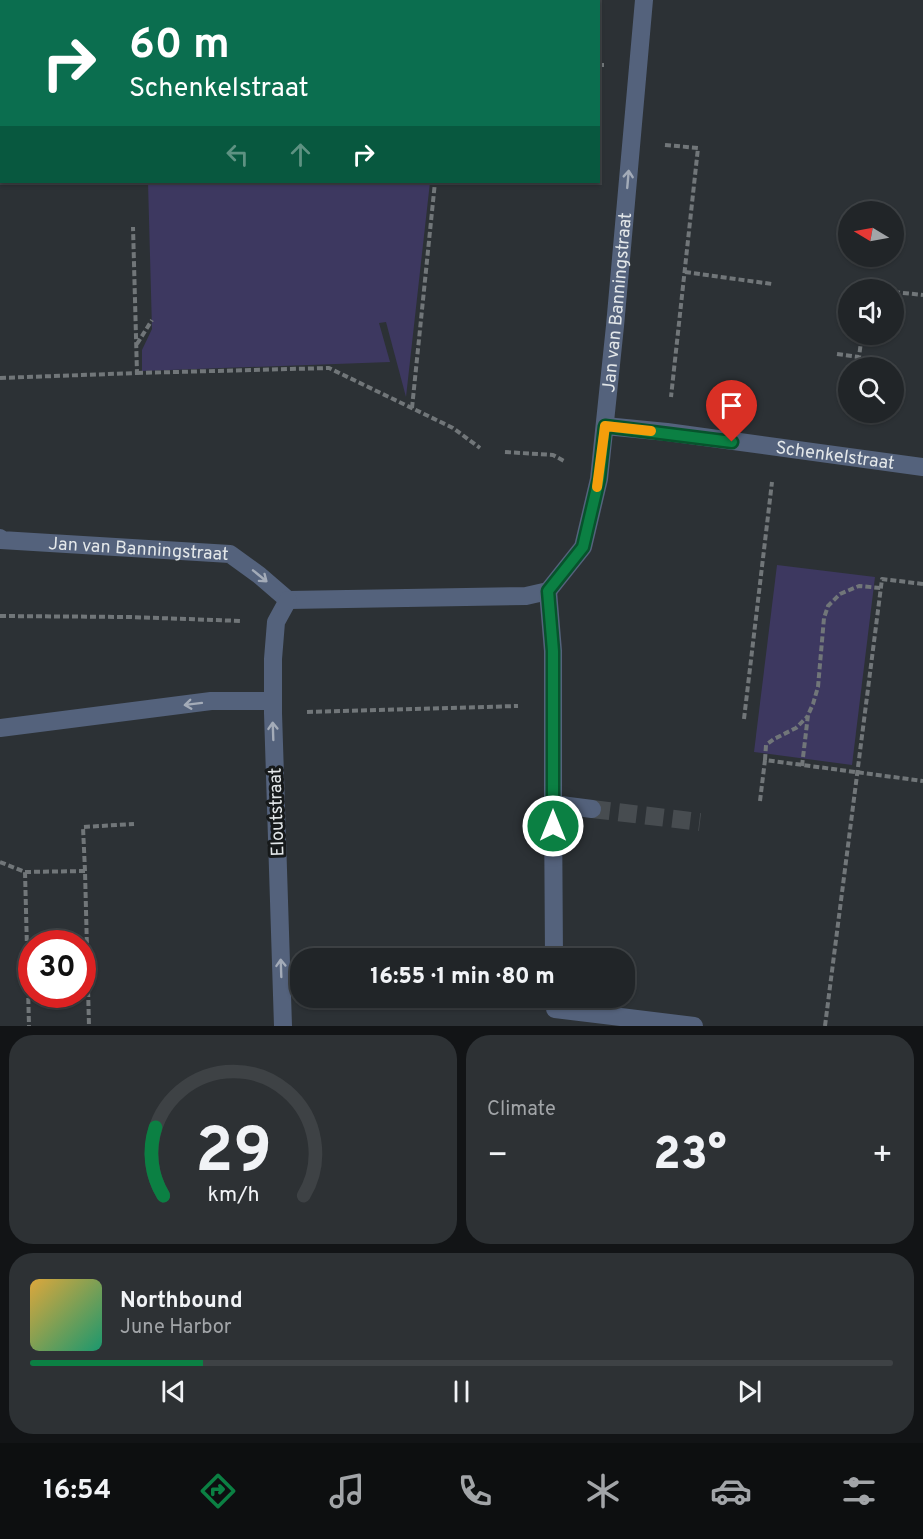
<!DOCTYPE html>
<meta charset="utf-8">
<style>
body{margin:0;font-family:Overpass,sans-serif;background:#2d3134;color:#f1f3f6;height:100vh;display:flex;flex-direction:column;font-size:22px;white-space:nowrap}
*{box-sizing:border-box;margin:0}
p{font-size:20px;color:#a2a5a8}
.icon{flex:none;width:33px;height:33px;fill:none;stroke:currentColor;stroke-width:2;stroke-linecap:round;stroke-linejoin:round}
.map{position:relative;height:1026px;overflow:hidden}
.side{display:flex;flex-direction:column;gap:9px;padding:9px;background:#121416;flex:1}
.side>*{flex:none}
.guide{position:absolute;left:0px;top:0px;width:600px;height:183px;box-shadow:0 2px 4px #0004,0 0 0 2px #3e4245;background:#0b6e4f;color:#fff;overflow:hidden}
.needle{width:39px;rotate:280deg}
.buttons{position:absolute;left:838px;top:201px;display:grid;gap:12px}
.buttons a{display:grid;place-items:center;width:66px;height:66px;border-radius:50%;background:#212528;box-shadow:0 2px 4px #0004,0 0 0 2px #3e4245;font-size:30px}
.speed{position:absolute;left:18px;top:930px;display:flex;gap:12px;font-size:30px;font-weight:700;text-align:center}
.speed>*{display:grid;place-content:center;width:78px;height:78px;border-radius:50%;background:#212528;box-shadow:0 2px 4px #0004,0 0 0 2px #3e4245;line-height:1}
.speed .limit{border:9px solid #d22;background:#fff;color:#111}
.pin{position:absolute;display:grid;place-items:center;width:51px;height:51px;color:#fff;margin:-62px -26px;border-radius:50% 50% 50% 0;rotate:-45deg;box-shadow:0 0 6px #0007}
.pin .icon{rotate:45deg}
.me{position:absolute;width:66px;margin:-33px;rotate:0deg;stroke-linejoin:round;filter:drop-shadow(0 0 4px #0008)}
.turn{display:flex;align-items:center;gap:21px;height:126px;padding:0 30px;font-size:27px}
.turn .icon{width:78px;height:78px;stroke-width:2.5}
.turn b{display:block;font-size:42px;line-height:51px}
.lanes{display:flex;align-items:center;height:57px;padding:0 30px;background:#0003;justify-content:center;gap:30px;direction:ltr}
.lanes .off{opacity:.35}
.big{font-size:45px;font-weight:800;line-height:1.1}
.side .widget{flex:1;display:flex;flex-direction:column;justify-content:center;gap:9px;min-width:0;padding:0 21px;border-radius:24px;background:#2d3134}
.side .dial{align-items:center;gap:0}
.dial svg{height:156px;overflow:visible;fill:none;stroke:#3e4245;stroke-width:7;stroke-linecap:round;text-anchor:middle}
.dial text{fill:#f1f3f6;stroke:none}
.song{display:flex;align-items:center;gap:18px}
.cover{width:72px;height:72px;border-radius:9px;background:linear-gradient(135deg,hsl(40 70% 55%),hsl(160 70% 35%))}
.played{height:6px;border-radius:3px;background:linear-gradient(90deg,#0b8043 20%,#3e4245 20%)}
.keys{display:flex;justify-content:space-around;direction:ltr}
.heat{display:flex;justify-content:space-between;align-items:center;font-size:33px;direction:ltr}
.side .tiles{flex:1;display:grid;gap:9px;grid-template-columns:1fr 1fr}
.widget:last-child{grid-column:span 2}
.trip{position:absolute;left:290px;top:948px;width:345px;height:60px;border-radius:24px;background:#212528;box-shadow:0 2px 4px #0004,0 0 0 2px #3e4245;font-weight:800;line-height:60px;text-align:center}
.tab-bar{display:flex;height:96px;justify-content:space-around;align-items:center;background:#0d0f10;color:#a2a5a8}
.tab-bar .icon{width:42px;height:42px}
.tab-bar .selected{color:#0b8043}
.tab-bar b{font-size:27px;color:#f1f3f6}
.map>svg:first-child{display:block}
.green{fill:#3d3860}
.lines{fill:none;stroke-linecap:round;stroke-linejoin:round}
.minor-tunnel{stroke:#474c50;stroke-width:18;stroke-dasharray:18 9;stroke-linecap:butt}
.path{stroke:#717679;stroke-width:4;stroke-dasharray:6 3;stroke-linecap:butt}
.minor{stroke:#54627c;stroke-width:18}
.oneway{stroke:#a3abb8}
.route-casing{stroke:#07532c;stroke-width:15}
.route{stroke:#0b8043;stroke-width:10}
.slow{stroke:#f59e0b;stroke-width:10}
.labels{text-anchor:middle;stroke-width:6;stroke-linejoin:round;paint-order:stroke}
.street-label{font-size:18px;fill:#e3e7e9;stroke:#16191a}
</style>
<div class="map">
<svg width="923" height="1026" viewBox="0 0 923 1026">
<rect width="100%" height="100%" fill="#2c3135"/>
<g class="green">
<path d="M 148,182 L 430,182 L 406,397 L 386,322 L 379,323 L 390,362 L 142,371 L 142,350 L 152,329 Z"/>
<path d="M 777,565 L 875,577 L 852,765 L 754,752 Z"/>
</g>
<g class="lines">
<path class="minor-tunnel" d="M 592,809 L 700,822"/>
<g class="path">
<path d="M 598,72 L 600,65 L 604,65"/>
<path d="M 665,145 L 698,148 L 671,397"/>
<path d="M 685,272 L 772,284"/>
<path d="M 869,290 L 877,290"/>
<path d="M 894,292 L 923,295"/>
<path d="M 137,344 L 152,320"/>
<path d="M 837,354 L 859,357 L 862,334"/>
<path d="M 137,373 L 329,368 L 453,428 L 480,448"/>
<path d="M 0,378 L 137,373 L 133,227"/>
<path d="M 412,408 L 435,182"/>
<path d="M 505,452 L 553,455 L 566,462"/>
<path d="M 0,616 L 130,617 L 242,621"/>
<path d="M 307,712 L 518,706"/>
<path d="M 744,719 L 772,482"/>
<path d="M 765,760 L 766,745 L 774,739 L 796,728 L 808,716"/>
<path d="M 802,766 L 808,715 L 813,704 L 818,687 L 824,618 L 828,606 L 840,594 L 859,586 L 881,588"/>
<path d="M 760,801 L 765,760 L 923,781"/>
<path d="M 0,862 L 25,872 L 29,1026"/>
<path d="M 85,871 L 83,827 L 134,824"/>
<path d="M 25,872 L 85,871 L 89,1026"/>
<path d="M 825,1026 L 882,579 L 923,584"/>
</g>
<g class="minor">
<path id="s1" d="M 605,426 L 667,432 L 923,467"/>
<path id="s2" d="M 0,538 L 1,540 L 230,554 L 259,575 L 288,600 L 526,596 L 548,591 L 583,547 L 599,479 L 615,326 L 644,0"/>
<path d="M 548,591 L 553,651 L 553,804 L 554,958"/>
<path d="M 0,728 L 211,701 L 273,701"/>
<path d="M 553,804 L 592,809"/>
<path d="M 555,998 L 555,1009 L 694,1026"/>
<path d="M 283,1026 L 273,713 L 273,659 L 276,622 L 288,600"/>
</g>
</g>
<defs><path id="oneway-shaft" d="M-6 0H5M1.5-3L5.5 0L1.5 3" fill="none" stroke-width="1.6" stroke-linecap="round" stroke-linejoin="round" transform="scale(1.5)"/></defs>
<g class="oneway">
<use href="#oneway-shaft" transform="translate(628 179) rotate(-85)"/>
<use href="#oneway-shaft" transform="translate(260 576) rotate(39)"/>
<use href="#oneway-shaft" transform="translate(193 704) rotate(173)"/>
<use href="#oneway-shaft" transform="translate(273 731) rotate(-92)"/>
<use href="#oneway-shaft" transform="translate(281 968) rotate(-92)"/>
</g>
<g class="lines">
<defs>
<path id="route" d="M 553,826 L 553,651 L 548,591 L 583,547 L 599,479 L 605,426 L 732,442"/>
</defs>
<use href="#route" class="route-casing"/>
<use href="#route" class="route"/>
<path class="slow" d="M 597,487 L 605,426 L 651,431"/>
</g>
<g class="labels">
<g class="street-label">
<text dy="6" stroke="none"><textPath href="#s2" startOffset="870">Jan van Banningstraat</textPath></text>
<text dy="6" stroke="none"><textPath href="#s1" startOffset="232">Schenkelstraat</textPath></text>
<text dy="6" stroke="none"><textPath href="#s2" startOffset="140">Jan van Banningstraat</textPath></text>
<text transform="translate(276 812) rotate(-92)" y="6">Eloutstraat</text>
</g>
</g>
</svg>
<div class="buttons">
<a><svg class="needle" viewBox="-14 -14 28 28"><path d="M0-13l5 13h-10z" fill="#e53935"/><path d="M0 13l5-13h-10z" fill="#a2a5a8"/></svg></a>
<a><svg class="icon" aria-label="sound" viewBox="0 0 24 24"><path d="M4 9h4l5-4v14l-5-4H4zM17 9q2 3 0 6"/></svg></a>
<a><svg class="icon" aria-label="search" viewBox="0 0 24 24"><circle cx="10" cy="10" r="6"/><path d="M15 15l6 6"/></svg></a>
</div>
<div class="speed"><div class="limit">30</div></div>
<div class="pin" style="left:732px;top:442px;background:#d93025"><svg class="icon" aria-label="arrive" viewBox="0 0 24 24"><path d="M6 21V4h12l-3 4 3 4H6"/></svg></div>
<svg class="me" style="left:553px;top:826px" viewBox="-20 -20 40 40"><circle r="17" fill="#0b8043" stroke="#fff" stroke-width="3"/><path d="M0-11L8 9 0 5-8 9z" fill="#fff"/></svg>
<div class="trip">16:55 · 1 min · 80 m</div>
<div class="guide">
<div class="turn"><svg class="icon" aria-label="right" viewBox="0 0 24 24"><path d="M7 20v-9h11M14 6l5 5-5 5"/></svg><div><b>60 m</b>Schenkelstraat</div></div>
<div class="lanes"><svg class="icon off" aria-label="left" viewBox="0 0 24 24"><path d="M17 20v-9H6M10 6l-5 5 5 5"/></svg><svg class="icon off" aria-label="ahead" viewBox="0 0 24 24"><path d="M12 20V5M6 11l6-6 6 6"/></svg><svg class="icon" aria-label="right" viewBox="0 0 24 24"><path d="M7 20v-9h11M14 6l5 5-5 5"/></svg></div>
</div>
</div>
<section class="side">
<div class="tiles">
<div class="widget dial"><svg viewBox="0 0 100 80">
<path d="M14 69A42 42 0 1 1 86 69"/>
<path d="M14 69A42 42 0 0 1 10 34" stroke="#0b8043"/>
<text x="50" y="56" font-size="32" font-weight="700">29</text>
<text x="50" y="72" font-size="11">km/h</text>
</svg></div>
<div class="widget"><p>Climate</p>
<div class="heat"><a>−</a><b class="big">23°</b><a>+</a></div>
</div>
<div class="widget">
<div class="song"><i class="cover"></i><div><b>Northbound</b><p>June Harbor</p></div></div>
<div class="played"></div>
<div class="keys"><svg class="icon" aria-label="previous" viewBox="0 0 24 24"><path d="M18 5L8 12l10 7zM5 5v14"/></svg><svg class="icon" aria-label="pause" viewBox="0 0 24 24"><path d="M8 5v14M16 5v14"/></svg><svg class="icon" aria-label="next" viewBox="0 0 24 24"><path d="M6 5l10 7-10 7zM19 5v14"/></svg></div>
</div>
</div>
</section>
<nav class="tab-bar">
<b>16:54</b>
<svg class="icon selected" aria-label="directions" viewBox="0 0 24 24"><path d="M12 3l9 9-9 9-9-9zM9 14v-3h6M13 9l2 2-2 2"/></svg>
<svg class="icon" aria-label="music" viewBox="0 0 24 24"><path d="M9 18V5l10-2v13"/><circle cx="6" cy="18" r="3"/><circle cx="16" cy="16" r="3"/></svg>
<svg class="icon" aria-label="phone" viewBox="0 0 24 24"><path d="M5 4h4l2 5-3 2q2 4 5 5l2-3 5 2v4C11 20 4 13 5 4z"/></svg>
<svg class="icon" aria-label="climate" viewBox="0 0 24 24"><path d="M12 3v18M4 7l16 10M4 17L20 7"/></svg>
<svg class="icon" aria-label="car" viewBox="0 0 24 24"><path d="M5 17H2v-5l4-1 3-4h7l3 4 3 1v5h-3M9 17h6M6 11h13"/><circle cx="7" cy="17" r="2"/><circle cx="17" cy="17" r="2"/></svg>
<svg class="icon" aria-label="filters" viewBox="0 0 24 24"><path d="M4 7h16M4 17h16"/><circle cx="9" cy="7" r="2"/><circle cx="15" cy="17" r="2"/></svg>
</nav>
